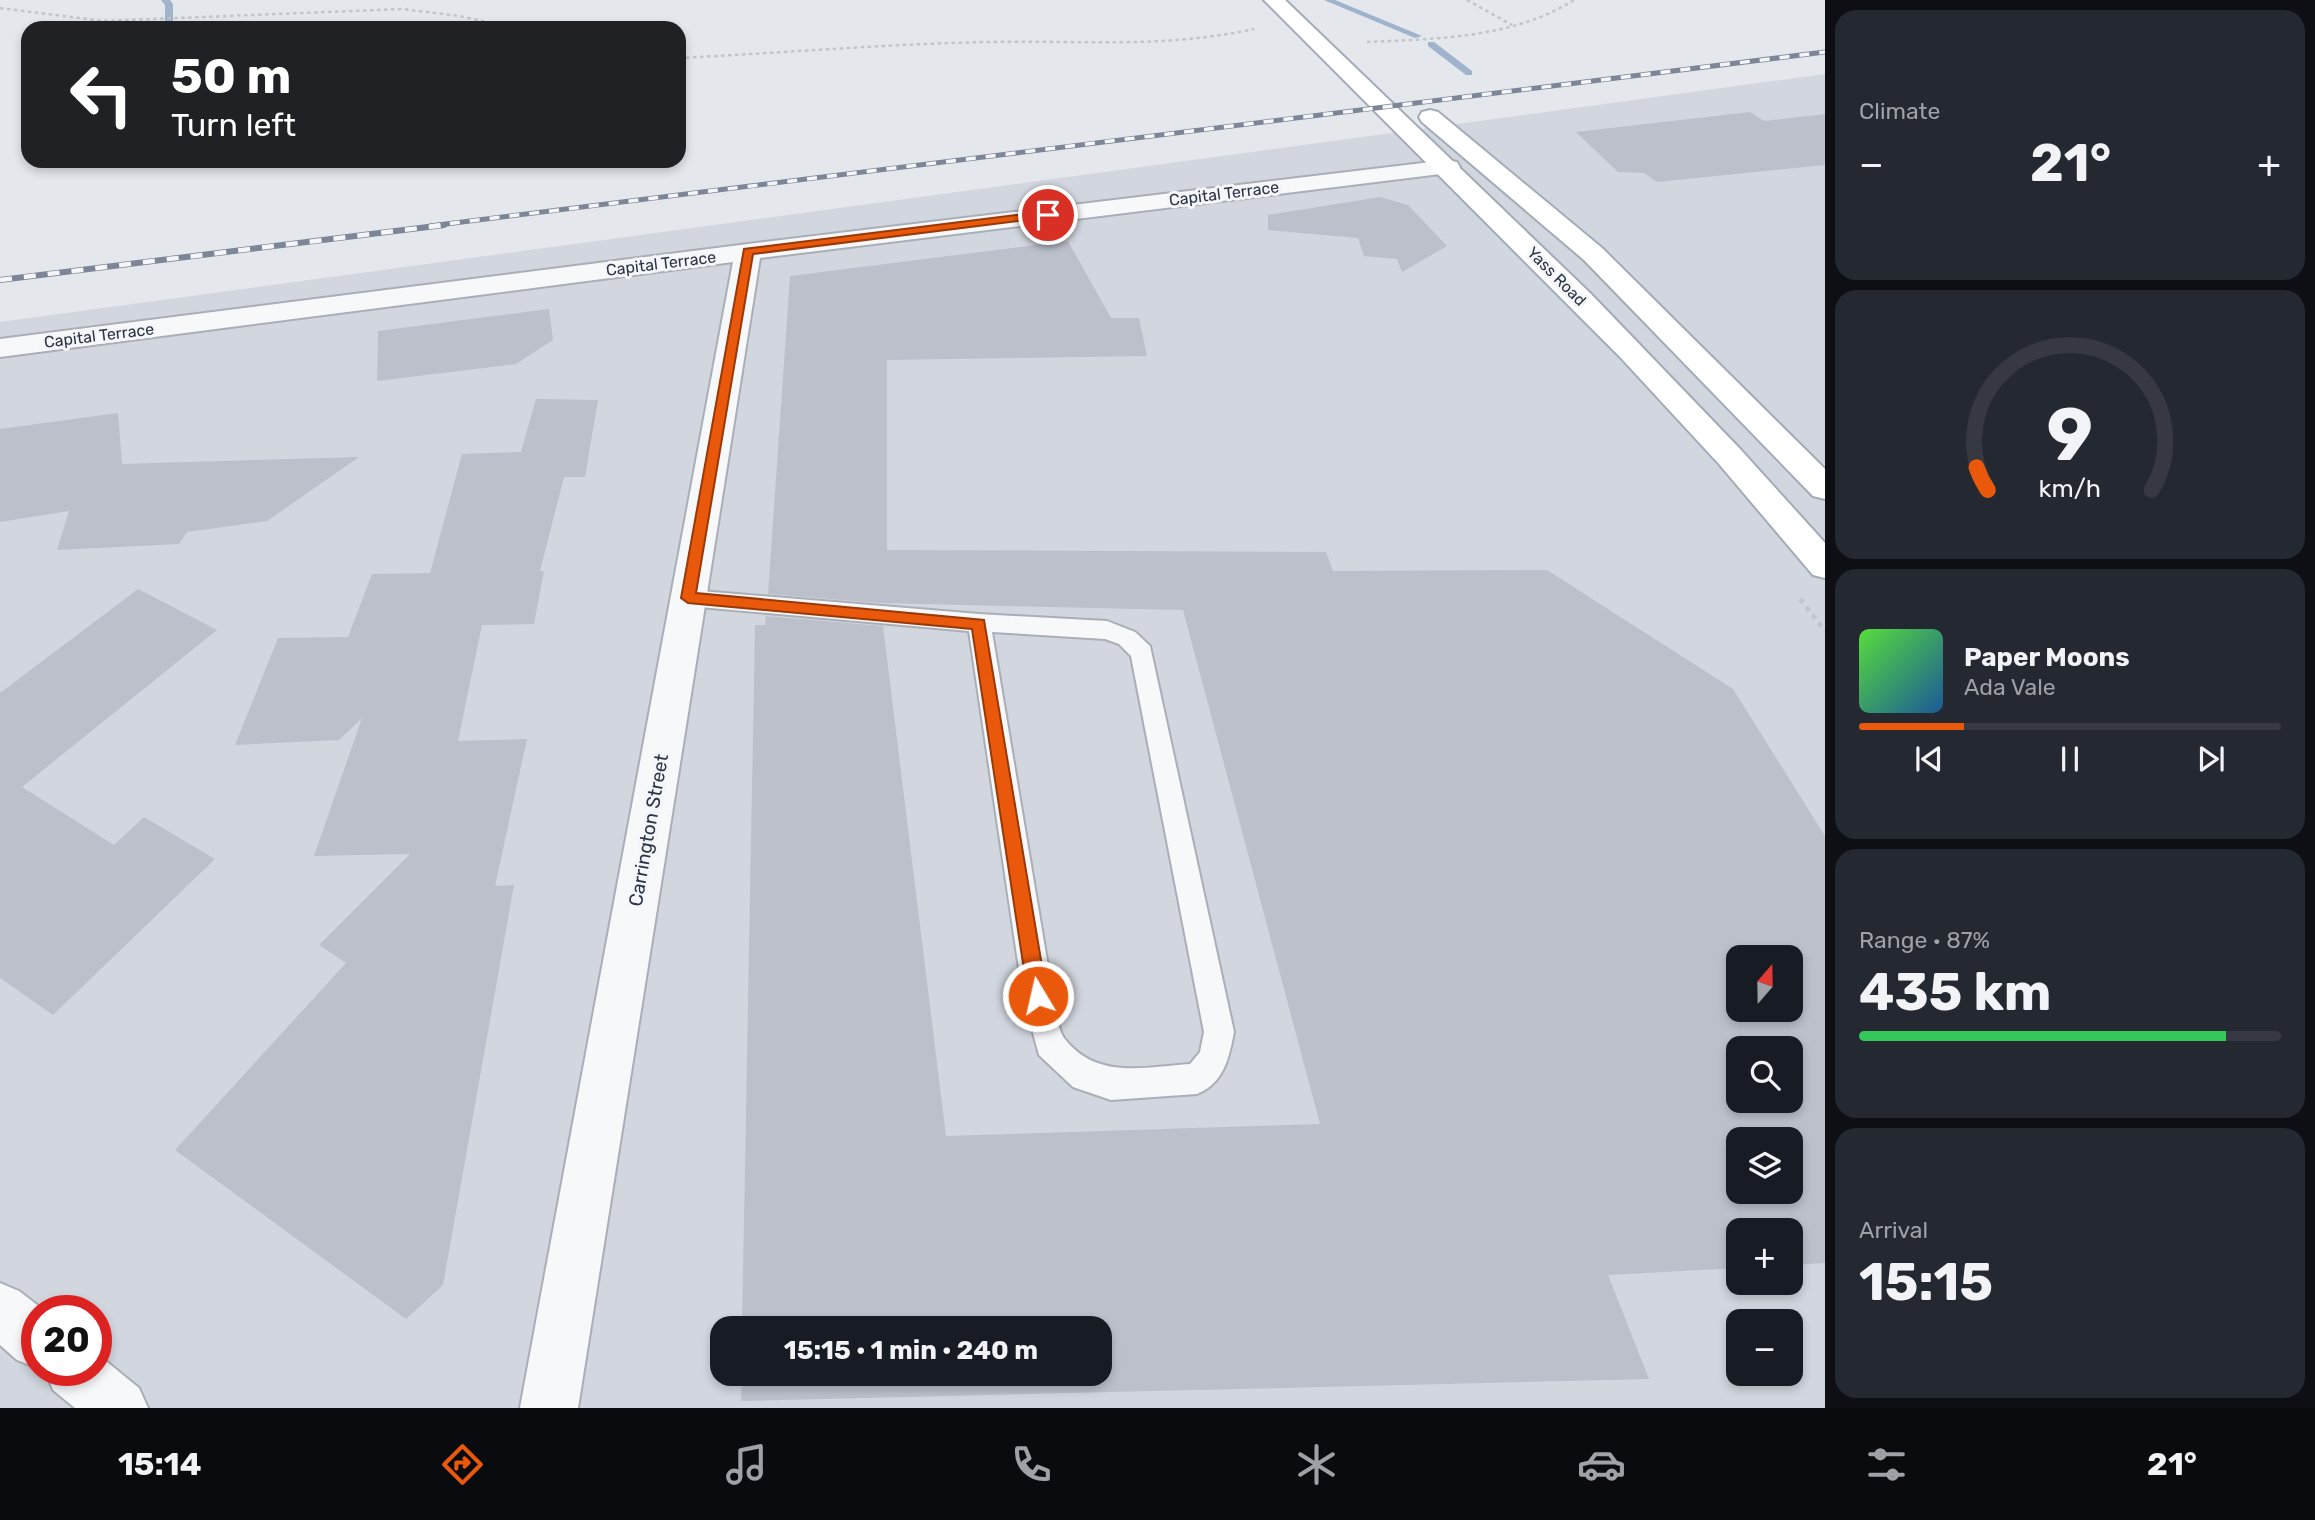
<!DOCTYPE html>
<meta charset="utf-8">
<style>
body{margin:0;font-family:Rubik,sans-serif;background:#242831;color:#f1f3f6;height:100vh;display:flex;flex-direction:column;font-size:26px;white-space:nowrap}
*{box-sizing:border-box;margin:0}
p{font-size:23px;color:#9ea1a6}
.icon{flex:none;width:38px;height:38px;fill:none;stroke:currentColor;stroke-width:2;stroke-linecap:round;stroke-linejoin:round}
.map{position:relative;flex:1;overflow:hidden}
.panel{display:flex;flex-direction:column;gap:10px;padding:10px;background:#0d0f14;width:490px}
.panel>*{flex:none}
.guide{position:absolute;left:21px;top:21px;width:665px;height:147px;border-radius:21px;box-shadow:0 4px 10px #0003;background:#202124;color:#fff;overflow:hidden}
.needle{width:46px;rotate:20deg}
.buttons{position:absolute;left:1726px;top:945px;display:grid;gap:14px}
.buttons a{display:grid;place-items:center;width:77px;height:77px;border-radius:14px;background:#171b24;box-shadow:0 4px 10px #0003;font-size:35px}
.speed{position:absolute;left:21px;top:1295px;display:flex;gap:14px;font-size:35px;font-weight:700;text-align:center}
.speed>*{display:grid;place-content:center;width:91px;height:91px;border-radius:50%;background:#171b24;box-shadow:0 4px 10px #0003;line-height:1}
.speed .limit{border:10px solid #d22;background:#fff;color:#111}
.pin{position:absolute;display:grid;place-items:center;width:60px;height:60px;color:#fff;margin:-30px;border:4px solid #fff;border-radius:50%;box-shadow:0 2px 7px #0007}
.me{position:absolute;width:77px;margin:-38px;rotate:351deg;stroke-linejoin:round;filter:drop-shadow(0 0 5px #0008)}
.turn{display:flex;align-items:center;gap:24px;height:147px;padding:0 35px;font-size:32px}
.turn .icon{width:91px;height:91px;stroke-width:2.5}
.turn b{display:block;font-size:49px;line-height:60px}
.big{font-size:52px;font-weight:700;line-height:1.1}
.panel .tile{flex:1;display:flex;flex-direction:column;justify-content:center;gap:10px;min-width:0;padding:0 24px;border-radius:21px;background:#242831}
.panel .dial{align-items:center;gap:0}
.dial svg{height:182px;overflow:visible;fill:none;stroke:#363941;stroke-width:7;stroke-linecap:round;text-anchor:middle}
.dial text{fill:#f1f3f6;stroke:none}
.song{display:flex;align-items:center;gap:21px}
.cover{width:84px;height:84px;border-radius:10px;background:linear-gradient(135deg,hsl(110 70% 55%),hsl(210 70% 35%))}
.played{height:7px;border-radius:4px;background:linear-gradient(90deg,#ea580c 25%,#363941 25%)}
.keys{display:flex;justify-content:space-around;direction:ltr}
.heat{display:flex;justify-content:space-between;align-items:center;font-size:38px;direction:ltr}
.charge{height:10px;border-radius:5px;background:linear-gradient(90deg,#34c759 87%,#363941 0)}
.trip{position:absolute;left:710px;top:1316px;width:402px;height:70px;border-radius:21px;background:#171b24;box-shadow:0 4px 10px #0003;font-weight:700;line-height:70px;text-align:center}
.tab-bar{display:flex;height:112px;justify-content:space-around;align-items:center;background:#090b0e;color:#9ea1a6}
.tab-bar .icon{width:49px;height:49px}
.tab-bar .selected{color:#ea580c}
.tab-bar b{font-size:32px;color:#f1f3f6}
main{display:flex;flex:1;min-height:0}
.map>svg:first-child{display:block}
.built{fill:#d2d6de;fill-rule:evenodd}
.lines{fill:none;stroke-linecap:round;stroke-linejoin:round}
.stream{fill:#9fb4cc;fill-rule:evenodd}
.building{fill:#bbc0ca;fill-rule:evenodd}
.service-casing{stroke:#a9aeb7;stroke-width:4}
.minor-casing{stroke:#a9aeb7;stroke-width:4}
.primary-casing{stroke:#a3abb8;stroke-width:4}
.path-far1{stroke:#c2c5cb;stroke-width:2.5;stroke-dasharray:3.5 3.5;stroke-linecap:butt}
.path{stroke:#c2c5cb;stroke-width:4.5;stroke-dasharray:5 5;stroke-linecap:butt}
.service{fill:#f7f8fa;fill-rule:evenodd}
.minor{fill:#f7f8fa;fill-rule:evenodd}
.primary{fill:#fff;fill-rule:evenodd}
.rail-far1-casing{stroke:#7d8696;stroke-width:5}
.rail-casing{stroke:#7d8696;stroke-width:6}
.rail-far1{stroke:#f4f6f9;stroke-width:3.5;stroke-dasharray:10;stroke-linecap:butt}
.rail{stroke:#f4f6f9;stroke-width:4.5;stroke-dasharray:12;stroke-linecap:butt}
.route{fill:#ea580c;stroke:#983908;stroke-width:2}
.labels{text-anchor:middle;stroke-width:6;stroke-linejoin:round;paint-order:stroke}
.far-street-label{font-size:16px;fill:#2b3445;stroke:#f4f6f9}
.street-label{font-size:19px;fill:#2b3445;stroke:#f4f6f9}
</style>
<main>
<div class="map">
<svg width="1825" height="1408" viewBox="0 0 1825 1408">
<rect width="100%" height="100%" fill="#e4e7ec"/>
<path class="built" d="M 1825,74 L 1825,1408 L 0,1408 L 0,322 ZM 1738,957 L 1790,957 L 1790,1010 L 1738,1010 ZM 1738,1048 L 1790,1048 L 1790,1101 L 1738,1101 ZM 1738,1139 L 1790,1139 L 1790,1192 L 1738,1192 ZM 1738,1230 L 1790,1230 L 1790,1283 L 1738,1283 ZM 37,1311 L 96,1311 L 96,1370 L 37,1370 ZM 1738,1321 L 1790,1321 L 1790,1374 L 1738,1374 ZM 723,1328 L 1101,1328 L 1101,1374 L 723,1374 Z"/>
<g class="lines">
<g class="stream">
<path d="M 161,0 L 170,0 L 173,4 L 173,28 L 165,28 L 165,5 Z"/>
<path d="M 1324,0 L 1335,0 L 1422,36 L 1415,38 Z"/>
<path d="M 1428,42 L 1434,42 L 1472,71 L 1472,75 L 1466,75 L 1428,46 Z"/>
</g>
</g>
<g class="building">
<path d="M 1750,112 L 1764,121 L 1825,114 L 1825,165 L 1657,182 L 1644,173 L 1618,172 L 1576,132 Z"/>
<path d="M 1380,197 L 1408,205 L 1447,246 L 1402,272 L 1397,259 L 1364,256 L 1358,238 L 1268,230 L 1268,215 Z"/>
<path d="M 1068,241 L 1111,318 L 1139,318 L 1147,356 L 887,360 L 887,550 L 1326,552 L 1333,571 L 1547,570 L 1733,689 L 1825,836 L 1825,1263 L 1790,1265 L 1790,1230 L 1738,1230 L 1738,1268 L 1608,1275 L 1649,1379 L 741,1401 L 742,1374 L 1101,1374 L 1101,1328 L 742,1328 L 755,625 L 765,625 L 766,616 L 883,626 L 946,1136 L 1320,1124 L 1183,610 L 880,603 L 768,594 L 790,276 ZM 1738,957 L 1790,957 L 1790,1010 L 1738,1010 ZM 1738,1048 L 1790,1048 L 1790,1101 L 1738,1101 ZM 1738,1139 L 1790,1139 L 1790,1192 L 1738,1192 Z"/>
<path d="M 549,309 L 553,340 L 516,364 L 377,381 L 378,331 Z"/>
<path d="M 536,399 L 598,400 L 585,477 L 564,477 L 540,571 L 544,571 L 534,624 L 482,625 L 458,741 L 527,739 L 495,886 L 514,885 L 443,1285 L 406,1319 L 175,1150 L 346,963 L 319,945 L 410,854 L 314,856 L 362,718 L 339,740 L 235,745 L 278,638 L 348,637 L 372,574 L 430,573 L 462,454 L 521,452 Z"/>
<path d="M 118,413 L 122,464 L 359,457 L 267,521 L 187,532 L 179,544 L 57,550 L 69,511 L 0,522 L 0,429 Z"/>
<path d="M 138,589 L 217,630 L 22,787 L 114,845 L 144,817 L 215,859 L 53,1015 L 0,978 L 0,693 Z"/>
</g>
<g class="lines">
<defs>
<path id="service" d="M 688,590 L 979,614 L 1107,621 L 1135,632 L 1150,646 L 1234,1032 C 1229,1058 1224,1083 1197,1094 L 1111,1100 L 1073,1087 L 1039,1055 L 1023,996 L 969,631 L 688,606 L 680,604 L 677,598 L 680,592 ZM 992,632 L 1105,639 L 1119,644 L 1131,656 L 1204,1032 L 1200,1052 L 1190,1064 C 1144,1067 1096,1080 1064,1038 C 1057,1028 1056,1008 1053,996 Z"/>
<g id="minor">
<path d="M 1448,160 L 1457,162 L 1460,167 L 1457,172 L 760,258 L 578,1408 L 520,1408 L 733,262 L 0,357 L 0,339 L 748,244 Z"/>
<path d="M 0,1283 L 19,1291 L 45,1311 L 37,1311 L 37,1368 L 17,1360 L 0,1345 Z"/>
<path d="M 96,1353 L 139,1388 L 148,1408 L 75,1408 L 53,1390 L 45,1370 L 96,1370 Z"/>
</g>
<g id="primary">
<path d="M 1264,0 L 1285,0 L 1591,294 L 1741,450 L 1825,543 L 1825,578 L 1813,575 L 1719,464 L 1621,358 Z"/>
<path d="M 1430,110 L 1438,112 L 1602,248 L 1825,469 L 1825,499 L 1813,496 L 1584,260 L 1422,122 L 1419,117 L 1422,112 Z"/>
</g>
</defs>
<use href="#service" class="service-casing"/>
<use href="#minor" class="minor-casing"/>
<use href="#primary" class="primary-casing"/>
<g class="path-far1">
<path d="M 1467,0 L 1512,25"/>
<path d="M 0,8 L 103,21 L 402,9 L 459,16 L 514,28"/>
<path d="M 1367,42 C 1436,39 1514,38 1574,0"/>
<path d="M 679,58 C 782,53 885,44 988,42 C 1081,40 1162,49 1254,29"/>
</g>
<path class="path" d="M 1800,599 L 1825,631"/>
<use href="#service" class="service"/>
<use href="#minor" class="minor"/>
<use href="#primary" class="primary"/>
<defs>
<path id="rail-far1" d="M 430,226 L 1825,52"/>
<path id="rail" d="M 0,280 L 444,225"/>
</defs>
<use href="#rail-far1" class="rail-far1-casing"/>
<use href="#rail" class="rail-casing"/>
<use href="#rail-far1" class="rail-far1"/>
<use href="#rail" class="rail"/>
</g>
<path class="route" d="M 1048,211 L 1053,215 L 1051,217 L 753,254 L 696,593 L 984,620 L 1047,996 L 1044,1003 L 1038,1005 L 1031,1003 L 1028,996 L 972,629 L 688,603 L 681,598 L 744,249 Z"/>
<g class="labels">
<g class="far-street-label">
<text transform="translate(1224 193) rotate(-7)" y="6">Capital Terrace</text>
<text transform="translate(661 263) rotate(-7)" y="6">Capital Terrace</text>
<text transform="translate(1557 276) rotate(45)" y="6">Yass Road</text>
<text transform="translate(99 335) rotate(-7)" y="6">Capital Terrace</text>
</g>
<g class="street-label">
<text transform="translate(648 830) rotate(-80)" y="7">Carrington Street</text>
</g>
</g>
</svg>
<div class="buttons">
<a><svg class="needle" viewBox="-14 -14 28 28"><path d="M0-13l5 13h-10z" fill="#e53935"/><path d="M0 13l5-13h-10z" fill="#9ea1a6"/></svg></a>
<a><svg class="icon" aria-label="search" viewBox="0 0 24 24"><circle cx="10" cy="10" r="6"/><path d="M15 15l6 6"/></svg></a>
<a><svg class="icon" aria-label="layers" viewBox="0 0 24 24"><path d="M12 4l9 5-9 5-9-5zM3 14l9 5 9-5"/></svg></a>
<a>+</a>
<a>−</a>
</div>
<div class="speed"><div class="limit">20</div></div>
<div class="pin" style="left:1048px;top:215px;background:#d93025"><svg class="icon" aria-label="arrive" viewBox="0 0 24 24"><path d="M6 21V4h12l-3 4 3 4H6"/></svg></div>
<svg class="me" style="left:1038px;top:996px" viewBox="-20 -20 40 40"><circle r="17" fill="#ea580c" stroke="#fff" stroke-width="3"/><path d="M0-11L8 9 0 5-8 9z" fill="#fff"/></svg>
<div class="trip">15:15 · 1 min · 240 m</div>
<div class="guide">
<div class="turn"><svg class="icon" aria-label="left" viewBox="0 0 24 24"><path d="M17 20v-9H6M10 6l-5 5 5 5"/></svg><div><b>50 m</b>Turn left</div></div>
</div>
</div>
<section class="panel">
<div class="tile"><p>Climate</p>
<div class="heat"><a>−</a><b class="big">21°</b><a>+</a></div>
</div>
<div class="tile dial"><svg viewBox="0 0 100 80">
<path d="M14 69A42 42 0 1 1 86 69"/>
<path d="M14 69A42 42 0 0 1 9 59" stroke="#ea580c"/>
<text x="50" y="56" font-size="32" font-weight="700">9</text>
<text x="50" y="72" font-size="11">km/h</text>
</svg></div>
<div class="tile">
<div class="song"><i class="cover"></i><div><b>Paper Moons</b><p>Ada Vale</p></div></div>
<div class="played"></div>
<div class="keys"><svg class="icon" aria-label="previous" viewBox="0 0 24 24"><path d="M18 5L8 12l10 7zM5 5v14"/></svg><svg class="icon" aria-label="pause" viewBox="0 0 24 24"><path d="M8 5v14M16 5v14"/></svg><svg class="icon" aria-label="next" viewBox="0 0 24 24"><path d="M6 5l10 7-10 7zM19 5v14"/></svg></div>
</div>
<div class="tile"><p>Range · 87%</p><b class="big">435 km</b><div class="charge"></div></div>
<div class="tile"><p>Arrival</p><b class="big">15:15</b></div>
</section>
</main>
<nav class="tab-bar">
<b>15:14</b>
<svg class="icon selected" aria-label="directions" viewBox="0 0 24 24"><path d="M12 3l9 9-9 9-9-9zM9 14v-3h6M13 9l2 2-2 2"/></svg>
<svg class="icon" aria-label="music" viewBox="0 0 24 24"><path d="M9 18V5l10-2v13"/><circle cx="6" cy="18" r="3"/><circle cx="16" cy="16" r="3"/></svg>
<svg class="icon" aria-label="phone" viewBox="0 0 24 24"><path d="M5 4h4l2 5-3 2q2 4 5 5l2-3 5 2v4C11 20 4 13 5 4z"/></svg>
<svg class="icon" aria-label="climate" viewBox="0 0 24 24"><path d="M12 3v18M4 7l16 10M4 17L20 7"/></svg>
<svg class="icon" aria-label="car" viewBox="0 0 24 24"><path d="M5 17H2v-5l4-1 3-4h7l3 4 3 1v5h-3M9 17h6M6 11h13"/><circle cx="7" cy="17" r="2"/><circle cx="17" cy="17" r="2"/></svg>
<svg class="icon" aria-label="filters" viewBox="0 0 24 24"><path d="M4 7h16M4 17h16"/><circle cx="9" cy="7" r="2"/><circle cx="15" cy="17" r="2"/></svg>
<b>21°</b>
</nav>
